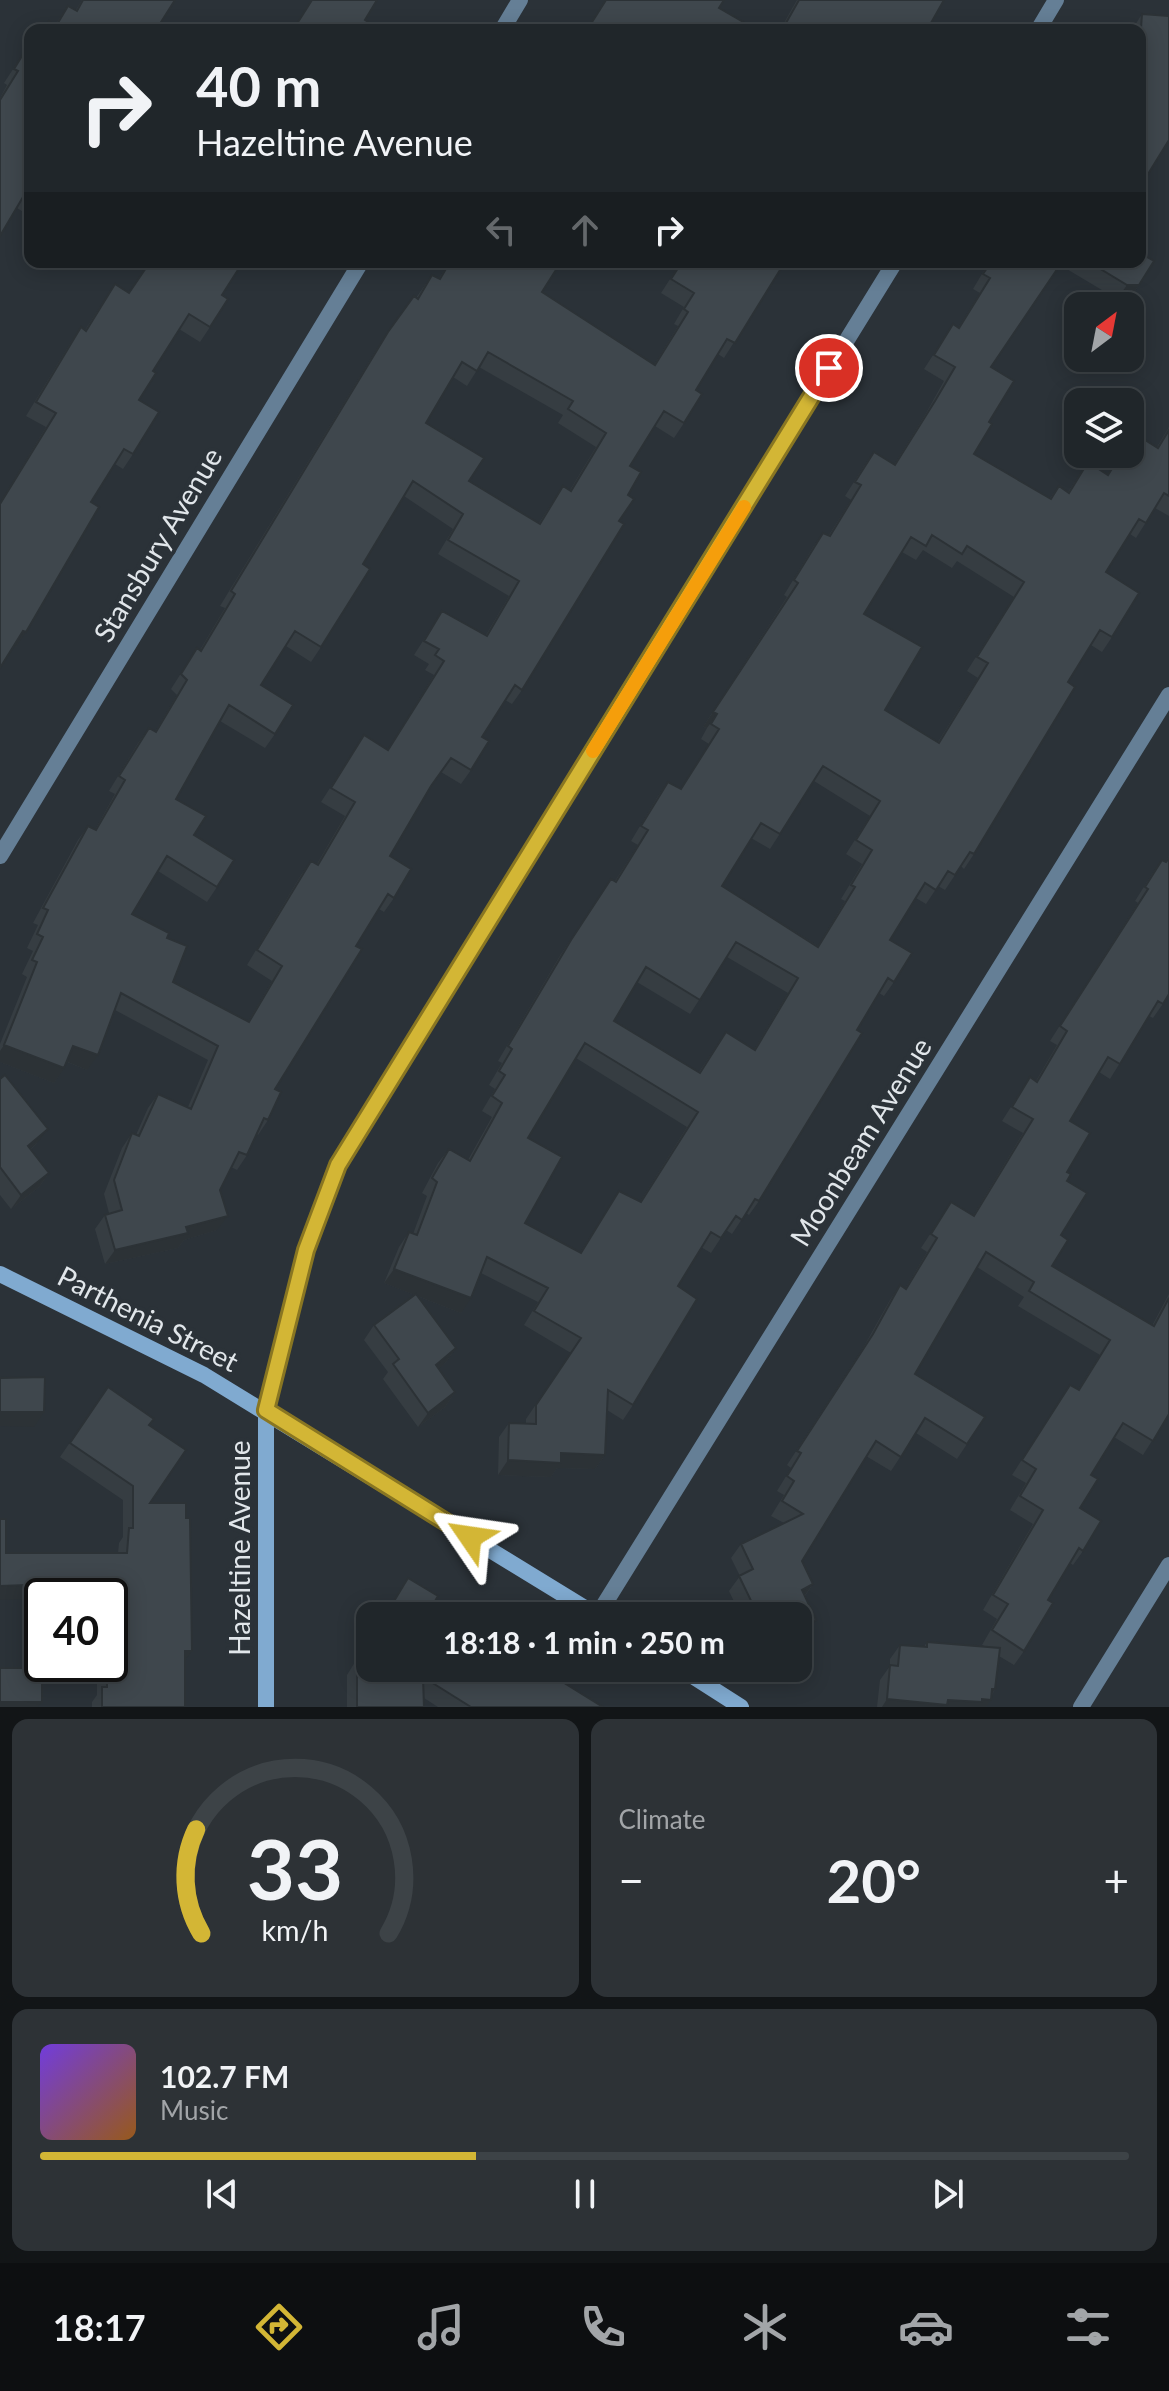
<!DOCTYPE html>
<meta charset="utf-8">
<style>
body{margin:0;font-family:Lato,sans-serif;background:#2d3236;color:#f1f3f6;height:100vh;display:flex;flex-direction:column;font-size:30px;white-space:nowrap}
*{box-sizing:border-box;margin:0}
p{font-size:26px;color:#a2a5a8}
.icon{flex:none;width:44px;height:44px;fill:none;stroke:currentColor;stroke-width:2;stroke-linecap:round;stroke-linejoin:round}
.map{position:relative;height:1707px;overflow:hidden}
.details{display:flex;flex-direction:column;gap:12px;padding:12px;background:#121517;flex:1}
.details>*{flex:none}
.banner{position:absolute;left:24px;top:24px;width:1122px;height:244px;border-radius:16px;box-shadow:0 4px 20px #0003,0 0 0 2px #3d4347;background:#20262a;color:#f1f3f6;overflow:hidden}
.needle{width:52px;rotate:32deg}
.buttons{position:absolute;left:1064px;top:292px;display:grid;gap:16px}
.buttons a{display:grid;place-items:center;width:80px;height:80px;border-radius:16px;background:#20262a;box-shadow:0 4px 20px #0003,0 0 0 2px #3d4347;font-size:40px}
.speed{position:absolute;left:24px;top:1578px;display:flex;gap:16px;font-size:40px;font-weight:700;text-align:center}
.speed>*{display:grid;place-content:center;width:104px;height:104px;border-radius:50%;background:#20262a;box-shadow:0 4px 20px #0003,0 0 0 2px #3d4347;line-height:1}
.speed .limit{border:4px solid #111;border-radius:12px;background:#fff;color:#111}
.pin{position:absolute;display:grid;place-items:center;width:68px;height:68px;color:#fff;margin:-34px;border:4px solid #fff;border-radius:50%;box-shadow:0 2px 8px #0007}
.me{position:absolute;width:88px;margin:-44px;rotate:302deg;stroke-linejoin:round;filter:drop-shadow(0 0 6px #0008)}
.turn{display:flex;align-items:center;gap:28px;height:168px;padding:0 40px;font-size:36px}
.turn .icon{width:104px;height:104px;stroke-width:2.5}
.turn b{display:block;font-size:56px;line-height:68px}
.lanes{display:flex;align-items:center;height:76px;padding:0 40px;background:#0003;justify-content:center;gap:40px;direction:ltr}
.lanes .off{opacity:.35}
.big{font-size:60px;font-weight:700;line-height:1.1}
.details .tile{flex:1;display:flex;flex-direction:column;justify-content:center;gap:12px;min-width:0;padding:0 28px;border-radius:16px;background:#2d3236}
.details .dial{align-items:center;gap:0}
.dial svg{height:208px;overflow:visible;fill:none;stroke:#3d4347;stroke-width:7;stroke-linecap:round;text-anchor:middle}
.dial text{fill:#f1f3f6;stroke:none}
.song{display:flex;align-items:center;gap:24px}
.cover{width:96px;height:96px;border-radius:12px;background:linear-gradient(135deg,hsl(260 70% 55%),hsl(30 70% 35%))}
.played{height:8px;border-radius:4px;background:linear-gradient(90deg,#d3b635 40%,#3d4347 40%)}
.keys{display:flex;justify-content:space-around;direction:ltr}
.heat{display:flex;justify-content:space-between;align-items:center;font-size:44px;direction:ltr}
.details .tiles{flex:1;display:grid;gap:12px;grid-template-columns:1fr 1fr}
.tile:last-child{grid-column:span 2}
.trip{position:absolute;left:356px;top:1602px;width:456px;height:80px;border-radius:16px;background:#20262a;box-shadow:0 4px 20px #0003,0 0 0 2px #3d4347;font-weight:700;line-height:80px;text-align:center}
.tabs{display:flex;height:128px;justify-content:space-around;align-items:center;background:#0d0f11;color:#a2a5a8}
.tabs .icon{width:56px;height:56px}
.tabs .selected{color:#d3b635}
.tabs b{font-size:36px;color:#f1f3f6}
.map>svg:first-child{display:block}
.lines{fill:none;stroke-linecap:round;stroke-linejoin:round}
.street{stroke:#657f96;stroke-width:16}
.secondary{stroke:#80aad0;stroke-width:16}
.wall{fill:#363d42;fill-rule:evenodd}
.shaded-wall{fill:#2c3236}
.building{fill:#3f474d;stroke:#2c3236;stroke-width:2;fill-rule:evenodd}
.route-casing{stroke:#897622;stroke-width:20}
.route{stroke:#d3b635;stroke-width:14}
.slow{stroke:#f59e0b;stroke-width:14}
.labels{text-anchor:middle;stroke-width:8;stroke-linejoin:round;paint-order:stroke}
.street-label{font-size:28px;fill:#e1e6ea;stroke:#2b3238}
</style>
<div class="map">
<svg width="1169" height="1707" viewBox="0 0 1169 1707">
<rect width="100%" height="100%" fill="#2b3238"/>
<g class="lines">
<g class="street">
<path d="M 502,30 L 520,0"/>
<path d="M 1038,30 L 1056,0"/>
<path d="M 0,856 L 361,262"/>
<path d="M 266,1410 L 306,1250 L 338,1165 L 895,262"/>
<path d="M 597,1616 L 1169,695"/>
<path d="M 1081,1707 L 1169,1565"/>
</g>
<g class="secondary">
<path d="M 0,1274 L 204,1375 L 598,1616"/>
<path d="M 266,1410 L 266,1707"/>
<path d="M 680,1668 L 741,1707"/>
</g>
</g>
<g class="wall">
<path d="M 82,0 L 175,0 L 156,30 L 43,30 L 55,25 L 68,6 L 76,10 Z"/>
<path d="M 797,0 L 944,0 L 927,30 L 780,30 Z"/>
<path d="M 1142,14 L 1140,187 L 1140,30 L 1132,30 Z"/>
<path d="M 30,43 L 30,216 L 17,208 L 0,236 L 0,98 L 7,85 L 4,83 Z"/>
<path d="M 450,262 L 462,266 L 464,262 L 561,262 L 542,292 L 654,365 L 678,326 L 674,324 L 684,307 L 661,293 L 681,262 L 710,262 L 712,264 L 713,262 L 785,262 L 724,358 L 718,354 L 696,390 L 684,423 L 674,438 L 655,426 L 630,466 L 628,495 L 619,521 L 522,690 L 512,704 L 505,700 L 482,737 L 471,770 L 461,784 L 441,772 L 431,786 L 390,856 L 394,898 L 384,912 L 379,909 L 356,946 L 275,1089 L 268,1120 L 258,1135 L 257,1134 L 247,1155 L 237,1170 L 231,1167 L 220,1190 L 217,1230 L 184,1240 L 178,1248 L 105,1264 L 95,1229 L 105,1215 L 109,1213 L 104,1194 L 122,1148 L 132,1133 L 136,1135 L 148,1108 L 158,1094 L 188,1107 L 208,1060 L 115,1010 L 87,1070 L 67,1062 L 54,1083 L 0,1062 L 0,1044 L 27,977 L 22,974 L 33,951 L 27,948 L 38,925 L 33,923 L 78,840 L 88,826 L 95,830 L 115,794 L 109,791 L 138,743 L 149,728 L 155,732 L 177,695 L 171,689 L 197,648 L 200,650 L 225,608 L 220,606 L 378,347 L 414,296 L 416,298 L 432,275 L 439,278 ZM 479,367 L 563,415 L 558,423 L 596,447 L 570,490 L 563,486 L 539,523 L 469,481 L 426,423 L 453,377 L 467,386 ZM 404,496 L 453,529 L 438,554 L 509,596 L 486,635 L 442,611 L 414,655 L 429,664 L 425,670 L 434,675 L 388,750 L 364,735 L 321,802 L 345,816 L 317,864 L 311,861 L 301,875 L 247,965 L 272,981 L 248,1022 L 173,982 L 167,938 L 132,914 L 158,871 L 207,902 L 217,887 L 194,835 L 176,799 L 220,721 L 265,748 L 275,734 L 261,685 L 286,646 L 311,662 L 321,647 L 363,564 Z"/>
<path d="M 989,262 L 1140,262 L 1139,285 L 1129,299 L 1117,299 L 1060,265 L 991,367 L 989,422 L 974,454 L 1050,498 L 1059,486 L 1068,492 L 1088,462 L 1108,475 L 1120,454 L 1130,454 L 1157,447 L 1169,427 L 1169,516 L 1155,508 L 1136,538 L 1130,534 L 1106,572 L 1112,637 L 1102,652 L 1091,645 L 1068,682 L 974,854 L 964,869 L 961,866 L 945,890 L 938,886 L 926,904 L 916,898 L 890,940 L 894,982 L 884,996 L 879,993 L 759,1201 L 749,1215 L 746,1213 L 732,1234 L 726,1230 L 711,1253 L 701,1247 L 678,1286 L 633,1405 L 623,1420 L 607,1410 L 605,1455 L 595,1469 L 557,1468 L 551,1477 L 498,1475 L 499,1437 L 509,1423 L 526,1423 L 526,1419 L 571,1353 L 524,1325 L 538,1302 L 481,1273 L 461,1313 L 417,1296 L 456,1348 L 446,1362 L 438,1369 L 455,1392 L 445,1407 L 418,1427 L 383,1379 L 388,1372 L 364,1340 L 374,1325 L 415,1295 L 384,1283 L 399,1247 L 409,1232 L 413,1234 L 427,1196 L 422,1193 L 438,1163 L 449,1149 L 468,1160 L 492,1117 L 482,1111 L 495,1089 L 489,1085 L 502,1063 L 498,1061 L 561,954 L 611,879 L 615,881 L 638,845 L 631,841 L 658,796 L 668,782 L 681,789 L 709,744 L 701,739 L 707,728 L 703,727 L 787,597 L 784,595 L 813,547 L 823,533 L 829,535 L 851,500 L 845,496 L 864,466 L 874,452 L 894,465 L 925,415 L 944,381 L 924,369 L 953,324 L 958,328 L 980,293 L 973,289 ZM 923,550 L 952,568 L 957,561 L 1014,597 L 967,671 L 978,678 L 938,742 L 885,710 L 864,614 L 902,552 L 916,560 ZM 814,781 L 870,816 L 846,854 L 862,864 L 841,899 L 845,901 L 818,946 L 722,886 L 751,838 L 770,849 ZM 727,957 L 788,993 L 754,1050 L 726,1032 L 699,1072 L 614,1021 L 637,982 L 690,1014 ZM 576,1058 L 687,1127 L 640,1202 L 619,1191 L 580,1253 L 525,1223 L 528,1138 Z"/>
<path d="M 115,284 L 129,293 L 222,295 L 210,327 L 200,342 L 179,329 L 153,371 L 139,400 L 133,454 L 123,469 L 115,464 L 91,502 L 16,647 L 14,646 L 0,668 L 0,503 L 46,427 L 26,416 L 71,342 L 81,327 L 85,330 Z"/>
<path d="M 1169,856 L 1169,995 L 1153,1018 L 1149,1016 L 1110,1079 L 1099,1072 L 1070,1121 L 1067,1181 L 1061,1235 L 1052,1266 L 1152,1326 L 1169,1294 L 1169,1414 L 1143,1455 L 1114,1437 L 1091,1475 L 1080,1508 L 1083,1551 L 1073,1565 L 1070,1563 L 1048,1600 L 1024,1651 L 1014,1665 L 999,1656 L 995,1689 L 986,1707 L 877,1707 L 880,1680 L 890,1666 L 890,1659 L 900,1645 L 924,1647 L 927,1642 L 984,1646 L 982,1645 L 997,1619 L 983,1610 L 1033,1524 L 1010,1510 L 1026,1483 L 1012,1475 L 1070,1385 L 1078,1390 L 1100,1355 L 1018,1306 L 1024,1297 L 977,1267 L 915,1374 L 967,1444 L 957,1459 L 916,1433 L 891,1471 L 866,1456 L 802,1561 L 813,1584 L 805,1596 L 806,1634 L 798,1616 L 741,1616 L 729,1591 L 740,1576 L 731,1558 L 741,1544 L 784,1523 L 771,1516 L 784,1495 L 777,1491 L 791,1468 L 787,1465 L 863,1348 L 890,1300 L 900,1285 L 905,1289 L 927,1252 L 921,1248 L 951,1202 L 973,1216 L 1023,1133 L 1002,1121 L 1030,1077 L 1036,1081 L 1057,1045 L 1050,1041 L 1138,903 L 1135,901 L 1152,874 L 1162,860 L 1165,862 Z"/>
<path d="M 0,1079 L 37,1143 L 30,1150 L 49,1173 L 39,1187 L 11,1209 L 0,1195 Z"/>
<path d="M 108,1387 L 149,1425 L 150,1503 L 185,1661 L 185,1707 L 92,1707 L 92,1702 L 97,1695 L 97,1664 L 110,1664 L 110,1596 L 42,1596 L 6,1553 L 118,1553 L 119,1543 L 123,1537 L 123,1500 L 60,1457 Z"/>
<path d="M 370,1638 L 370,1668 L 603,1707 L 438,1707 L 424,1698 L 424,1707 L 347,1707 L 347,1675 Z"/>
</g>
<g class="shaded-wall">
<path d="M 1127,285 L 1139,285 L 1129,299 L 1117,299 Z"/>
<path d="M 23,631 L 26,632 L 16,647 L 13,646 Z"/>
<path d="M 713,712 L 717,714 L 707,728 L 703,727 Z"/>
<path d="M 4,1045 L 64,1068 L 54,1083 L 0,1062 L 0,1051 Z"/>
<path d="M 73,1046 L 98,1055 L 87,1070 L 63,1060 Z"/>
<path d="M 48,1129 L 37,1143 L 18,1161 L 28,1146 Z"/>
<path d="M 49,1173 L 39,1187 L 11,1209 L 21,1195 Z"/>
<path d="M 228,1216 L 217,1230 L 184,1240 L 178,1248 L 105,1264 L 115,1250 L 186,1227 Z"/>
<path d="M 394,1269 L 471,1298 L 461,1313 L 384,1283 Z"/>
<path d="M 456,1348 L 446,1362 L 426,1380 L 436,1365 Z"/>
<path d="M 455,1392 L 445,1407 L 418,1427 L 428,1413 Z"/>
<path d="M 0,1412 L 44,1412 L 34,1427 L 0,1426 Z"/>
<path d="M 561,1453 L 605,1455 L 595,1469 L 557,1468 L 551,1477 L 498,1475 L 508,1460 Z"/>
<path d="M 55,1584 L 47,1596 L 42,1596 L 42,1599 L 0,1600 L 0,1586 Z"/>
<path d="M 813,1584 L 803,1598 L 802,1590 Z"/>
<path d="M 55,1588 L 77,1588 L 72,1596 L 49,1596 Z"/>
<path d="M 770,1604 L 761,1616 L 752,1616 L 756,1611 Z"/>
<path d="M 816,1620 L 806,1634 L 798,1638 L 798,1628 Z"/>
<path d="M 185,1651 L 192,1651 L 181,1666 Z"/>
<path d="M 995,1689 L 988,1700 L 991,1700 L 986,1707 L 882,1707 L 887,1699 L 948,1700 Z"/>
<path d="M 0,1702 L 42,1702 L 38,1707 L 0,1707 Z"/>
</g>
<g class="building">
<path d="M 83,0 L 175,0 L 156,30 L 139,30 L 131,26 L 129,30 L 43,30 L 49,21 L 56,26 L 68,6 L 77,11 Z"/>
<path d="M 312,0 L 377,0 L 365,20 L 378,28 L 377,30 L 293,30 Z"/>
<path d="M 606,0 L 724,0 L 719,8 L 757,30 L 587,30 Z"/>
<path d="M 799,0 L 944,0 L 927,30 L 782,30 Z"/>
<path d="M 1142,14 L 1169,16 L 1169,140 L 1140,187 L 1140,42 Z"/>
<path d="M 30,43 L 30,195 L 26,192 L 0,236 L 0,100 L 18,71 L 14,69 Z"/>
<path d="M 1140,253 L 1154,261 L 1139,285 L 1127,285 L 1089,262 L 1140,262 Z"/>
<path d="M 150,262 L 243,262 L 222,295 L 228,299 L 210,327 L 189,314 L 153,371 L 156,373 L 139,400 L 159,412 L 133,454 L 124,449 L 91,502 L 99,507 L 26,632 L 23,631 L 0,668 L 0,504 L 56,413 L 36,402 L 81,327 L 86,331 L 115,284 L 129,293 Z"/>
<path d="M 450,262 L 455,262 L 462,266 L 465,262 L 561,262 L 542,292 L 655,365 L 688,312 L 684,309 L 694,293 L 671,279 L 682,262 L 710,262 L 713,264 L 714,262 L 785,262 L 735,343 L 727,339 L 696,390 L 702,394 L 684,423 L 664,411 L 630,466 L 641,472 L 628,495 L 634,499 L 619,521 L 624,524 L 522,690 L 515,685 L 482,737 L 489,741 L 471,770 L 451,758 L 431,786 L 390,856 L 411,869 L 394,898 L 388,894 L 356,946 L 362,949 L 275,1089 L 281,1092 L 268,1120 L 264,1118 L 247,1155 L 239,1152 L 220,1190 L 228,1216 L 186,1227 L 188,1233 L 115,1250 L 105,1215 L 122,1210 L 114,1180 L 132,1133 L 139,1136 L 158,1094 L 191,1109 L 218,1046 L 121,993 L 98,1055 L 73,1046 L 64,1068 L 4,1045 L 37,962 L 32,960 L 43,937 L 37,934 L 48,910 L 43,908 L 88,826 L 96,830 L 125,780 L 119,776 L 149,728 L 156,732 L 187,680 L 181,674 L 197,648 L 201,651 L 235,594 L 231,591 L 388,332 L 414,296 L 418,299 L 432,275 L 440,279 ZM 488,352 L 573,401 L 568,409 L 606,433 L 571,491 L 563,486 L 540,524 L 469,481 L 484,458 L 426,423 L 462,362 L 477,371 ZM 413,481 L 463,514 L 448,540 L 519,581 L 487,636 L 442,611 L 424,641 L 439,649 L 435,655 L 444,661 L 388,750 L 364,735 L 331,788 L 355,802 L 318,865 L 311,861 L 257,950 L 282,966 L 249,1022 L 173,982 L 187,946 L 167,938 L 169,933 L 132,914 L 167,856 L 217,887 L 234,860 L 194,835 L 206,816 L 176,799 L 229,705 L 275,734 L 293,705 L 261,685 L 295,631 L 321,647 L 370,569 L 363,564 Z"/>
<path d="M 991,262 L 1062,262 L 991,367 L 1014,381 L 989,422 L 992,424 L 974,454 L 1051,499 L 1059,486 L 1069,493 L 1088,462 L 1108,475 L 1121,454 L 1130,454 L 1130,440 L 1134,433 L 1158,448 L 1169,430 L 1169,496 L 1164,493 L 1146,523 L 1139,519 L 1106,572 L 1139,593 L 1112,637 L 1100,630 L 1068,682 L 1075,687 L 974,854 L 970,852 L 955,875 L 948,871 L 936,890 L 925,883 L 890,940 L 912,953 L 894,982 L 888,978 L 857,1030 L 862,1033 L 759,1201 L 755,1199 L 742,1220 L 736,1216 L 721,1238 L 711,1232 L 678,1286 L 697,1299 L 633,1405 L 608,1390 L 605,1455 L 561,1453 L 561,1463 L 508,1460 L 509,1423 L 536,1424 L 536,1405 L 581,1338 L 534,1311 L 548,1288 L 487,1257 L 471,1298 L 394,1269 L 409,1232 L 417,1235 L 437,1182 L 432,1178 L 449,1149 L 470,1161 L 502,1103 L 492,1096 L 505,1075 L 499,1071 L 512,1049 L 508,1046 L 571,940 L 611,879 L 616,882 L 648,830 L 641,826 L 668,782 L 681,789 L 719,729 L 711,724 L 717,714 L 713,712 L 798,583 L 794,580 L 823,533 L 830,536 L 861,485 L 855,482 L 874,452 L 895,465 L 935,401 L 955,367 L 934,355 L 953,324 L 959,328 L 990,278 L 983,274 ZM 932,535 L 962,554 L 967,546 L 1024,582 L 977,657 L 988,663 L 939,743 L 885,710 L 922,647 L 864,614 L 911,537 L 926,546 ZM 823,766 L 880,801 L 856,840 L 872,850 L 851,885 L 855,887 L 818,947 L 722,886 L 761,823 L 780,834 ZM 736,942 L 798,978 L 755,1050 L 726,1032 L 700,1073 L 614,1021 L 646,967 L 700,1000 ZM 585,1043 L 698,1112 L 641,1202 L 619,1191 L 581,1253 L 525,1223 L 562,1157 L 528,1138 Z"/>
<path d="M 1169,858 L 1169,994 L 1163,1004 L 1158,1001 L 1120,1064 L 1108,1057 L 1070,1121 L 1090,1133 L 1067,1172 L 1071,1174 L 1067,1181 L 1087,1193 L 1061,1235 L 1068,1240 L 1052,1266 L 1154,1326 L 1169,1298 L 1169,1414 L 1153,1441 L 1123,1423 L 1091,1475 L 1098,1479 L 1080,1508 L 1101,1521 L 1083,1551 L 1079,1548 L 1048,1600 L 1053,1603 L 1024,1651 L 992,1630 L 1008,1604 L 993,1595 L 1043,1510 L 1020,1496 L 1036,1469 L 1022,1460 L 1070,1385 L 1079,1390 L 1110,1340 L 1029,1291 L 1034,1282 L 986,1252 L 915,1374 L 985,1417 L 967,1444 L 925,1418 L 901,1457 L 876,1441 L 802,1561 L 813,1584 L 802,1590 L 816,1620 L 798,1628 L 798,1616 L 775,1616 L 770,1604 L 756,1611 L 739,1576 L 753,1569 L 741,1544 L 803,1514 L 782,1501 L 794,1481 L 787,1476 L 801,1453 L 797,1451 L 873,1334 L 900,1285 L 906,1289 L 937,1238 L 931,1234 L 951,1202 L 974,1216 L 1033,1119 L 1012,1107 L 1030,1077 L 1037,1082 L 1067,1031 L 1060,1026 L 1148,889 L 1145,887 L 1162,860 L 1166,862 Z"/>
<path d="M 5,1075 L 48,1129 L 28,1146 L 49,1173 L 21,1195 L 0,1167 L 0,1079 Z"/>
<path d="M 416,1294 L 456,1348 L 436,1365 L 455,1392 L 428,1413 L 393,1364 L 399,1359 L 374,1325 Z"/>
<path d="M 45,1377 L 44,1412 L 0,1412 L 0,1378 Z"/>
<path d="M 108,1387 L 154,1419 L 149,1425 L 186,1450 L 150,1503 L 186,1503 L 186,1518 L 190,1518 L 192,1651 L 185,1651 L 185,1707 L 102,1707 L 102,1687 L 107,1687 L 107,1664 L 110,1664 L 110,1596 L 78,1596 L 77,1588 L 55,1588 L 55,1584 L 0,1586 L 0,1519 L 6,1519 L 6,1553 L 127,1553 L 129,1528 L 133,1528 L 133,1486 L 70,1443 Z"/>
<path d="M 408,1578 L 438,1596 L 426,1616 L 385,1616 Z"/>
<path d="M 370,1639 L 370,1668 L 540,1668 L 603,1707 L 471,1707 L 423,1677 L 424,1707 L 357,1707 L 357,1661 Z"/>
<path d="M 927,1642 L 1000,1648 L 995,1689 L 992,1689 L 991,1700 L 982,1699 L 982,1702 L 948,1700 L 947,1705 L 887,1699 L 890,1665 L 898,1666 L 900,1645 L 927,1647 Z"/>
<path d="M 0,1668 L 42,1668 L 42,1702 L 0,1702 L 0,1707 Z"/>
</g>
<g class="lines">
<defs>
<path id="route" d="M 470,1537 L 266,1410 L 306,1250 L 338,1165 L 829,368"/>
</defs>
<use href="#route" class="route-casing"/>
<use href="#route" class="route"/>
<path class="slow" d="M 593,751 L 744,507"/>
</g>
<g class="labels">
<g class="street-label">
<text transform="translate(158 545) rotate(-59)" y="10">Stansbury Avenue</text>
<text transform="translate(861 1142) rotate(-58)" y="10">Moonbeam Avenue</text>
<text transform="translate(148 1319) rotate(27)" y="10">Parthenia Street</text>
<text transform="translate(240 1548) rotate(-90)" y="10">Hazeltine Avenue</text>
</g>
</g>
</svg>
<div class="buttons">
<a><svg class="needle" viewBox="-14 -14 28 28"><path d="M0-13l5 13h-10z" fill="#e53935"/><path d="M0 13l5-13h-10z" fill="#a2a5a8"/></svg></a>
<a><svg class="icon" aria-label="layers" viewBox="0 0 24 24"><path d="M12 4l9 5-9 5-9-5zM3 14l9 5 9-5"/></svg></a>
</div>
<div class="speed"><div class="limit">40</div></div>
<div class="pin" style="left:829px;top:368px;background:#d93025"><svg class="icon" aria-label="arrive" viewBox="0 0 24 24"><path d="M6 21V4h12l-3 4 3 4H6"/></svg></div>
<svg class="me" style="left:470px;top:1537px" viewBox="-20 -20 40 40"><path d="M0-17L14 15 0 8-14 15z" fill="#d3b635" stroke="#fff" stroke-width="4"/></svg>
<div class="trip">18:18 · 1 min · 250 m</div>
<div class="banner">
<div class="turn"><svg class="icon" aria-label="right" viewBox="0 0 24 24"><path d="M7 20v-9h11M14 6l5 5-5 5"/></svg><div><b>40 m</b>Hazeltine Avenue</div></div>
<div class="lanes"><svg class="icon off" aria-label="left" viewBox="0 0 24 24"><path d="M17 20v-9H6M10 6l-5 5 5 5"/></svg><svg class="icon off" aria-label="ahead" viewBox="0 0 24 24"><path d="M12 20V5M6 11l6-6 6 6"/></svg><svg class="icon" aria-label="right" viewBox="0 0 24 24"><path d="M7 20v-9h11M14 6l5 5-5 5"/></svg></div>
</div>
</div>
<section class="details">
<div class="tiles">
<div class="tile dial"><svg viewBox="0 0 100 80">
<path d="M14 69A42 42 0 1 1 86 69"/>
<path d="M14 69A42 42 0 0 1 12 29" stroke="#d3b635"/>
<text x="50" y="56" font-size="32" font-weight="700">33</text>
<text x="50" y="72" font-size="11">km/h</text>
</svg></div>
<div class="tile"><p>Climate</p>
<div class="heat"><a>−</a><b class="big">20°</b><a>+</a></div>
</div>
<div class="tile">
<div class="song"><i class="cover"></i><div><b>102.7 FM</b><p>Music</p></div></div>
<div class="played"></div>
<div class="keys"><svg class="icon" aria-label="previous" viewBox="0 0 24 24"><path d="M18 5L8 12l10 7zM5 5v14"/></svg><svg class="icon" aria-label="pause" viewBox="0 0 24 24"><path d="M8 5v14M16 5v14"/></svg><svg class="icon" aria-label="next" viewBox="0 0 24 24"><path d="M6 5l10 7-10 7zM19 5v14"/></svg></div>
</div>
</div>
</section>
<nav class="tabs">
<b>18:17</b>
<svg class="icon selected" aria-label="directions" viewBox="0 0 24 24"><path d="M12 3l9 9-9 9-9-9zM9 14v-3h6M13 9l2 2-2 2"/></svg>
<svg class="icon" aria-label="music" viewBox="0 0 24 24"><path d="M9 18V5l10-2v13"/><circle cx="6" cy="18" r="3"/><circle cx="16" cy="16" r="3"/></svg>
<svg class="icon" aria-label="phone" viewBox="0 0 24 24"><path d="M5 4h4l2 5-3 2q2 4 5 5l2-3 5 2v4C11 20 4 13 5 4z"/></svg>
<svg class="icon" aria-label="climate" viewBox="0 0 24 24"><path d="M12 3v18M4 7l16 10M4 17L20 7"/></svg>
<svg class="icon" aria-label="car" viewBox="0 0 24 24"><path d="M5 17H2v-5l4-1 3-4h7l3 4 3 1v5h-3M9 17h6M6 11h13"/><circle cx="7" cy="17" r="2"/><circle cx="17" cy="17" r="2"/></svg>
<svg class="icon" aria-label="filters" viewBox="0 0 24 24"><path d="M4 7h16M4 17h16"/><circle cx="9" cy="7" r="2"/><circle cx="15" cy="17" r="2"/></svg>
</nav>
